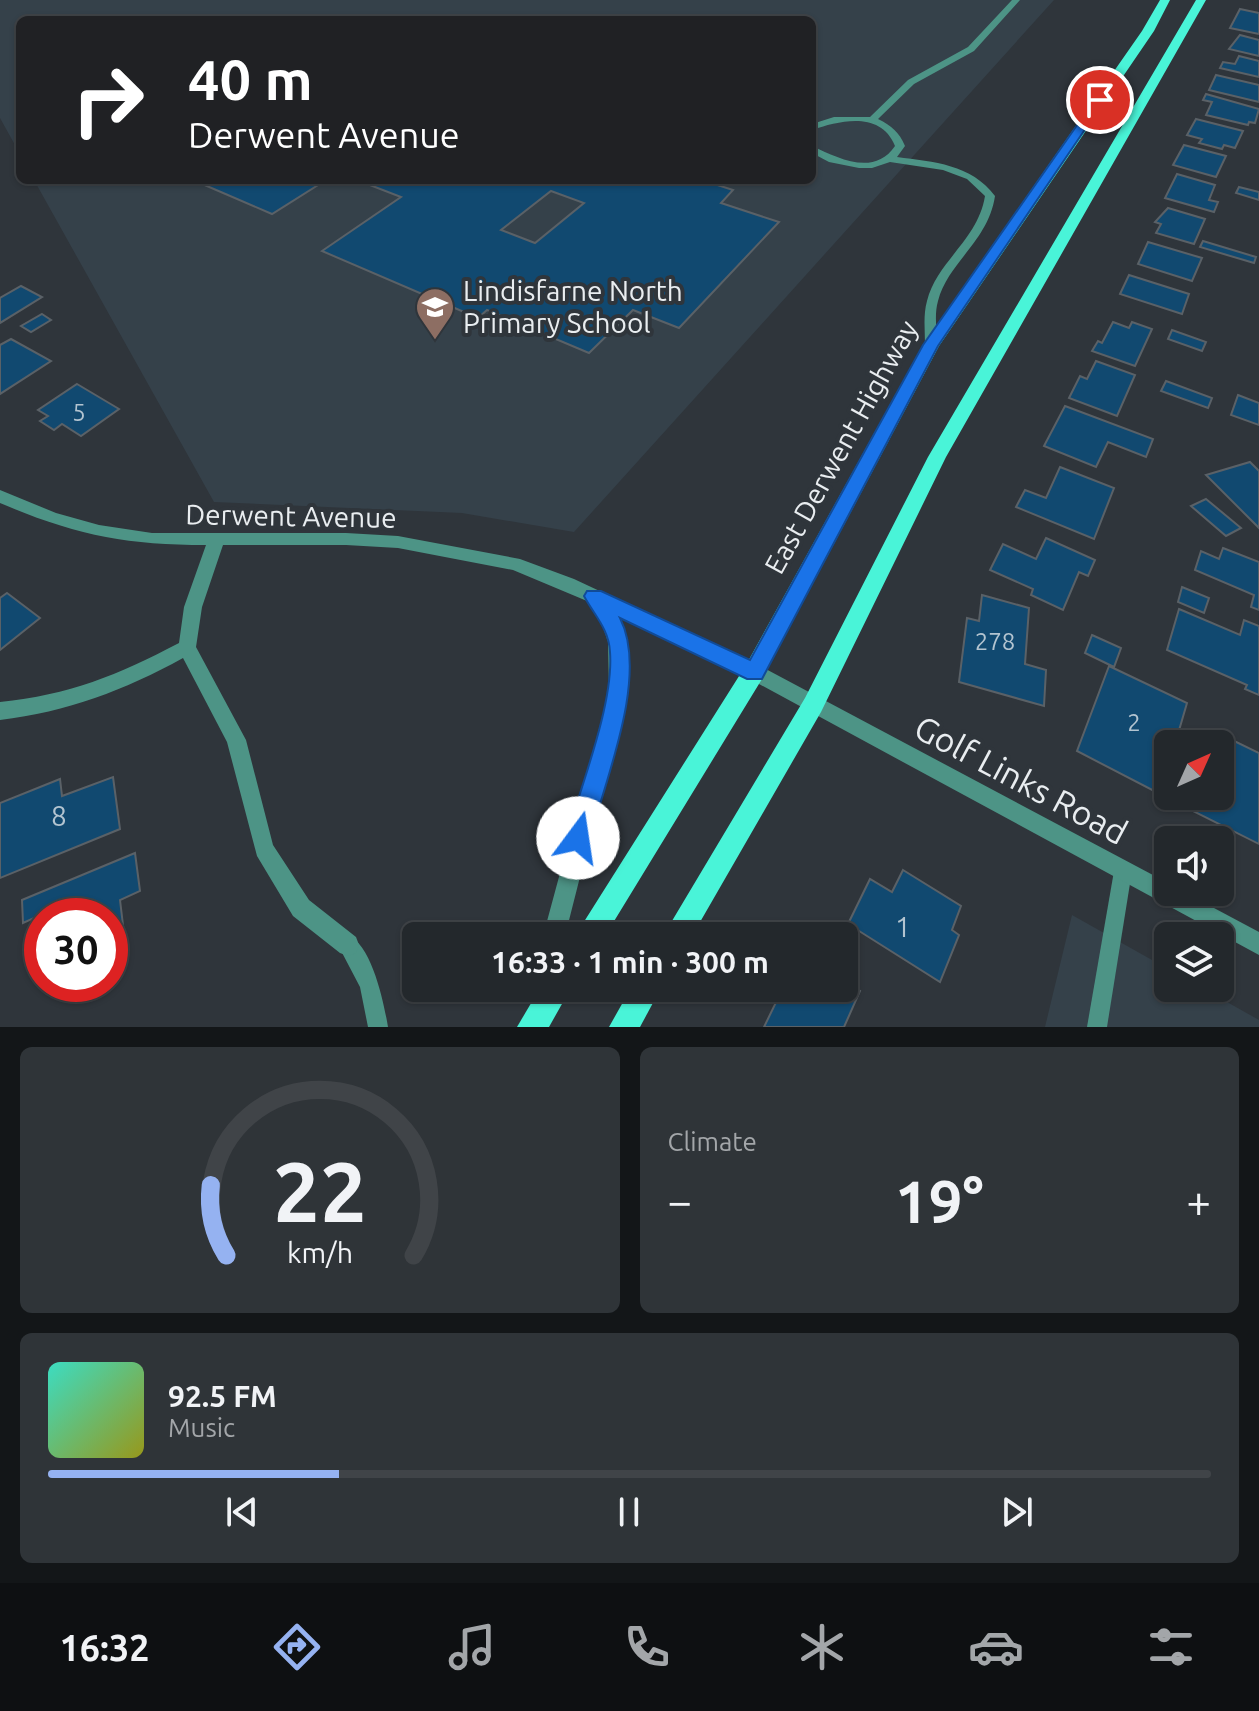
<!DOCTYPE html>
<meta charset="utf-8">
<style>
body{margin:0;font-family:Ubuntu,sans-serif;background:#2f3438;color:#f1f3f6;height:100vh;display:flex;flex-direction:column;font-size:30px;white-space:nowrap}
*{box-sizing:border-box;margin:0}
p{font-size:26px;color:#a3a6a9}
.icon{flex:none;width:44px;height:44px;fill:none;stroke:currentColor;stroke-width:2;stroke-linecap:round;stroke-linejoin:round}
.map{position:relative;height:1027px;overflow:hidden}
.sheet{display:flex;flex-direction:column;gap:20px;padding:20px;background:#131618;flex:1}
.sheet>*{flex:none}
.top-card{position:absolute;left:16px;top:16px;width:800px;height:168px;border-radius:12px;box-shadow:0 2px 6px #0004,0 0 0 2px #404448;background:#202124;color:#fff;overflow:hidden}
.needle{width:52px;rotate:45deg}
.controls{position:absolute;left:1154px;top:730px;display:grid;gap:16px}
.controls a{display:grid;place-items:center;width:80px;height:80px;border-radius:12px;background:#23282c;box-shadow:0 2px 6px #0004,0 0 0 2px #404448;font-size:40px}
.speed{position:absolute;left:24px;top:898px;display:flex;gap:16px;font-size:40px;font-weight:700;text-align:center}
.speed>*{display:grid;place-content:center;width:104px;height:104px;border-radius:50%;background:#23282c;box-shadow:0 2px 6px #0004,0 0 0 2px #404448;line-height:1}
.speed .limit{border:12px solid #d22;background:#fff;color:#111}
.pin{position:absolute;display:grid;place-items:center;width:68px;height:68px;color:#fff;margin:-34px;border:4px solid #fff;border-radius:50%;box-shadow:0 2px 8px #0007}
.me{position:absolute;width:88px;margin:-44px;rotate:14deg;stroke-linejoin:round;filter:drop-shadow(0 0 6px #0008)}
.turn{display:flex;align-items:center;gap:28px;height:168px;padding:0 40px;font-size:36px}
.turn .icon{width:104px;height:104px;stroke-width:2.5}
.turn b{display:block;font-size:56px;line-height:68px}
.big{font-size:60px;font-weight:700;line-height:1.1}
.sheet .card{flex:1;display:flex;flex-direction:column;justify-content:center;gap:12px;min-width:0;padding:0 28px;border-radius:12px;background:#2f3438}
.sheet .dial{align-items:center;gap:0}
.dial svg{height:208px;overflow:visible;fill:none;stroke:#404448;stroke-width:7;stroke-linecap:round;text-anchor:middle}
.dial text{fill:#f1f3f6;stroke:none}
.song{display:flex;align-items:center;gap:24px}
.cover{width:96px;height:96px;border-radius:12px;background:linear-gradient(135deg,hsl(170 70% 55%),hsl(60 70% 35%))}
.played{height:8px;border-radius:4px;background:linear-gradient(90deg,#95b2f1 25%,#404448 25%)}
.keys{display:flex;justify-content:space-around;direction:ltr}
.heat{display:flex;justify-content:space-between;align-items:center;font-size:44px;direction:ltr}
.sheet .tiles{flex:1;display:grid;gap:20px;grid-template-columns:1fr 1fr}
.card:last-child{grid-column:span 2}
.trip{position:absolute;left:402px;top:922px;width:456px;height:80px;border-radius:12px;background:#23282c;box-shadow:0 2px 6px #0004,0 0 0 2px #404448;font-weight:700;line-height:80px;text-align:center}
.menu{display:flex;height:128px;justify-content:space-around;align-items:center;background:#0e1012;color:#a3a6a9}
.menu .icon{width:56px;height:56px}
.menu .active{color:#95b2f1}
.menu b{font-size:36px;color:#f1f3f6}
.map>svg:first-child{display:block}
.built{fill:#35414a}
.building{fill:#114970;stroke:#5a6167;stroke-width:2;fill-rule:evenodd}
.lines{fill:none;stroke-linecap:round;stroke-linejoin:round}
.service{fill:#4d9486;fill-rule:evenodd}
.minor{fill:#4d9486;fill-rule:evenodd}
.primary{fill:#49f4d8;fill-rule:evenodd}
.route{fill:#1a73e8;stroke:#114b97;stroke-width:2}
.labels{text-anchor:middle;stroke-width:8;stroke-linejoin:round;paint-order:stroke}
.number-label{font-size:24px;fill:#b3c4d0}
.poi-label{font-size:28px;fill:#e9edf0;stroke:#2f353b;text-anchor:start}
.street-label{font-size:28px;fill:#e9edf0;stroke:#2f353b}
.near-number-label{font-size:28px;fill:#b3c4d0}
.near-street-label{font-size:34px;fill:#e9edf0;stroke:#2f353b}
</style>
<div class="map">
<svg width="1259" height="1027" viewBox="0 0 1259 1027">
<rect width="100%" height="100%" fill="#2f353b"/>
<g class="built">
<path d="M 0,0 L 1054,0 L 574,532 L 462,513 L 214,502 L 34,180 L 812,180 L 812,20 L 20,20 L 20,154 L 0,118 Z"/>
<path d="M 1072,915 L 1168,969 L 1168,988 L 1202,988 L 1259,1020 L 1259,1027 L 1045,1027 Z"/>
</g>
<g class="building">
<path d="M 1240,9 L 1259,13 L 1259,34 L 1230,28 Z"/>
<path d="M 1240,35 L 1259,40 L 1259,56 L 1229,49 Z"/>
<path d="M 1239,56 L 1259,61 L 1259,77 L 1220,68 L 1223,62 L 1235,64 Z"/>
<path d="M 1216,75 L 1259,85 L 1259,102 L 1209,90 Z"/>
<path d="M 1206,94 L 1259,109 L 1255,123 L 1249,122 L 1248,125 L 1206,115 L 1212,102 L 1203,100 Z"/>
<path d="M 1196,119 L 1243,131 L 1235,148 L 1224,145 L 1222,149 L 1199,143 L 1202,139 L 1187,135 Z"/>
<path d="M 1184,145 L 1226,156 L 1216,177 L 1173,165 Z"/>
<path d="M 1177,174 L 1215,185 L 1209,200 L 1218,202 L 1214,212 L 1165,198 Z"/>
<path d="M 193,180 L 326,180 L 272,214 Z"/>
<path d="M 357,180 L 526,180 L 535,183 L 539,180 L 702,180 L 733,190 L 721,203 L 779,222 L 679,328 L 633,310 L 589,353 L 487,310 L 478,318 L 322,251 L 401,197 ZM 551,191 L 584,203 L 535,243 L 501,230 Z"/>
<path d="M 1239,187 L 1259,192 L 1259,200 L 1236,193 Z"/>
<path d="M 1168,208 L 1205,219 L 1194,244 L 1156,233 L 1161,224 L 1155,222 Z"/>
<path d="M 1203,241 L 1256,257 L 1254,263 L 1200,247 Z"/>
<path d="M 1148,242 L 1202,258 L 1192,281 L 1138,264 Z"/>
<path d="M 1129,275 L 1189,294 L 1182,314 L 1120,294 Z"/>
<path d="M 21,286 L 42,297 L 0,323 L 0,298 Z"/>
<path d="M 42,314 L 51,320 L 31,332 L 21,326 Z"/>
<path d="M 1113,322 L 1129,328 L 1132,322 L 1152,329 L 1135,366 L 1092,351 L 1098,341 L 1102,343 Z"/>
<path d="M 1172,330 L 1206,342 L 1202,351 L 1168,339 Z"/>
<path d="M 11,339 L 51,361 L 0,394 L 0,345 Z"/>
<path d="M 1096,361 L 1135,375 L 1117,416 L 1069,398 L 1080,376 L 1087,379 Z"/>
<path d="M 1166,381 L 1212,398 L 1208,408 L 1161,391 Z"/>
<path d="M 77,384 L 119,409 L 81,436 L 62,424 L 54,430 L 40,421 L 48,416 L 38,410 Z"/>
<path d="M 1238,395 L 1259,403 L 1259,425 L 1231,415 Z"/>
<path d="M 1065,406 L 1153,439 L 1146,457 L 1108,442 L 1096,467 L 1044,446 Z"/>
<path d="M 1250,462 L 1259,471 L 1259,528 L 1206,475 Z"/>
<path d="M 1060,467 L 1114,488 L 1094,539 L 1016,507 L 1025,490 L 1046,498 Z"/>
<path d="M 1206,499 L 1241,528 L 1226,536 L 1191,506 Z"/>
<path d="M 1046,538 L 1095,560 L 1088,576 L 1079,572 L 1063,610 L 1031,595 L 1033,589 L 990,570 L 1003,544 L 1036,559 Z"/>
<path d="M 1223,548 L 1259,562 L 1259,610 L 1251,607 L 1254,595 L 1195,570 L 1201,551 L 1219,559 Z"/>
<path d="M 1182,587 L 1209,598 L 1204,613 L 1178,602 Z"/>
<path d="M 7,593 L 40,618 L 0,650 L 0,598 Z"/>
<path d="M 982,595 L 1029,608 L 1025,664 L 1046,670 L 1044,706 L 959,682 L 967,618 L 979,621 Z"/>
<path d="M 1179,609 L 1240,635 L 1244,620 L 1259,626 L 1259,695 L 1245,689 L 1247,685 L 1167,650 Z"/>
<path d="M 1092,635 L 1121,648 L 1114,667 L 1085,653 Z"/>
<path d="M 1109,666 L 1187,703 L 1175,744 L 1168,744 L 1168,766 L 1160,794 L 1077,751 Z"/>
<path d="M 1226,737 L 1259,753 L 1259,844 L 1183,806 L 1186,796 L 1220,796 L 1220,761 Z"/>
<path d="M 113,777 L 120,829 L 0,878 L 0,803 L 60,779 L 62,796 Z"/>
<path d="M 135,853 L 140,891 L 120,900 L 125,942 L 110,949 L 110,916 L 46,916 L 45,913 L 23,923 L 22,900 Z"/>
<path d="M 903,870 L 961,906 L 952,930 L 959,935 L 940,982 L 848,924 L 870,879 L 892,892 Z"/>
<path d="M 844,981 L 860,991 L 844,1027 L 764,1027 L 783,988 L 844,988 Z"/>
</g>
<g class="lines">
<g class="service">
<path d="M 1012,0 L 1020,0 L 974,51 L 914,84 L 878,119 C 892,126 899,132 905,146 L 897,157 C 934,162 971,164 995,196 C 988,242 948,262 938,301 C 934,315 937,330 937,345 L 931,349 L 925,345 C 925,330 923,315 927,301 C 937,261 978,240 985,196 L 967,179 L 943,170 L 890,162 L 872,168 L 859,168 L 829,162 L 812,153 L 812,146 C 838,158 874,177 895,146 C 881,111 841,120 812,130 L 812,124 L 834,117 L 870,117 L 908,80 L 968,47 Z"/>
<path d="M 1123,862 L 1130,864 L 1132,871 L 1107,1027 L 1087,1027 L 1114,871 L 1116,864 Z"/>
<path d="M 348,935 C 372,945 384,1003 388,1027 L 368,1027 L 360,987 L 338,945 L 341,938 Z"/>
</g>
<path class="minor" d="M 0,490 L 56,513 L 99,525 L 152,533 L 346,533 L 398,536 L 520,559 L 574,579 L 760,666 L 1168,883 L 1168,892 L 1184,892 L 1259,932 L 1259,955 L 748,678 L 614,614 C 628,640 629,663 627,692 L 565,936 L 543,936 L 609,692 L 608,642 L 602,624 L 587,601 L 513,570 L 398,548 L 346,545 L 223,545 L 202,607 L 196,647 L 246,740 L 273,845 L 309,900 L 356,937 L 359,945 L 356,953 L 348,956 L 340,953 L 293,916 L 257,856 L 227,742 L 183,658 C 125,690 67,712 0,720 L 0,702 C 69,695 118,675 179,643 L 184,607 L 206,545 C 125,545 75,535 0,503 Z"/>
<g class="primary">
<path d="M 1160,0 L 1170,0 L 1154,31 L 939,346 L 762,679 L 605,936 L 575,936 L 746,665 L 923,345 L 1142,31 Z"/>
<path d="M 1196,0 L 1206,0 L 946,457 L 821,712 L 692,936 L 663,936 L 805,698 L 928,457 Z"/>
<path d="M 540,988 L 571,988 L 549,1027 L 517,1027 Z"/>
<path d="M 631,988 L 661,988 L 640,1027 L 609,1027 Z"/>
</g>
</g>
<path class="route" d="M 1096,98 L 1105,100 L 938,346 L 762,679 L 747,679 L 620,618 C 649,675 606,778 590,838 L 586,846 L 578,849 L 570,846 L 566,838 C 581,786 614,703 610,652 C 609,629 594,615 584,596 L 587,591 L 601,591 L 750,660 L 923,345 Z"/>
<defs>
<symbol id="school-pin" viewBox="-11 -11 22 30"><path d="M0 17L-7.5 6A9.5 9.5 0 1 1 7.5 6Z" fill="#8d6e63" stroke="#2f353b"/><path d="M0-5L7-2L0 1L-7-2ZM-4 1L0 2.5L4 1V4Q0 6-4 4Z" fill="#fff"/></symbol>
</defs>
<g fill-rule="evenodd">
<use href="#school-pin" x="413" y="285" width="44" height="60"/>
</g>
<g class="labels">
<g class="number-label">
<text x="79" y="421">5</text>
<text x="995" y="650">278</text>
<text x="1134" y="731">2</text>
</g>
<g class="poi-label">
<text x="463" y="301">Lindisfarne North<tspan x="463" dy="32">Primary School</tspan></text>
</g>
<g class="street-label">
<text transform="translate(841 447) rotate(-61)" y="10">East Derwent Highway</text>
<text transform="translate(291 516) rotate(1)" y="10">Derwent Avenue</text>
</g>
<g class="near-number-label">
<text x="59" y="826">8</text>
<text x="903" y="937">1</text>
</g>
<g class="near-street-label">
<text transform="translate(1021 780) rotate(28)" y="12">Golf Links Road</text>
</g>
</g>
</svg>
<div class="controls">
<a><svg class="needle" viewBox="-14 -14 28 28"><path d="M0-13l5 13h-10z" fill="#e53935"/><path d="M0 13l5-13h-10z" fill="#a3a6a9"/></svg></a>
<a><svg class="icon" aria-label="sound" viewBox="0 0 24 24"><path d="M4 9h4l5-4v14l-5-4H4zM17 9q2 3 0 6"/></svg></a>
<a><svg class="icon" aria-label="layers" viewBox="0 0 24 24"><path d="M12 4l9 5-9 5-9-5zM3 14l9 5 9-5"/></svg></a>
</div>
<div class="speed"><div class="limit">30</div></div>
<div class="pin" style="left:1100px;top:100px;background:#d93025"><svg class="icon" aria-label="arrive" viewBox="0 0 24 24"><path d="M6 21V4h12l-3 4 3 4H6"/></svg></div>
<svg class="me" style="left:578px;top:838px" viewBox="-20 -20 40 40"><circle r="19" fill="#fff"/><path d="M0-13L10 11 0 6-10 11z" fill="#1a73e8"/></svg>
<div class="trip">16:33 · 1 min · 300 m</div>
<div class="top-card">
<div class="turn"><svg class="icon" aria-label="right" viewBox="0 0 24 24"><path d="M7 20v-9h11M14 6l5 5-5 5"/></svg><div><b>40 m</b>Derwent Avenue</div></div>
</div>
</div>
<section class="sheet">
<div class="tiles">
<div class="card dial"><svg viewBox="0 0 100 80">
<path d="M14 69A42 42 0 1 1 86 69"/>
<path d="M14 69A42 42 0 0 1 8 42" stroke="#95b2f1"/>
<text x="50" y="56" font-size="32" font-weight="700">22</text>
<text x="50" y="72" font-size="11">km/h</text>
</svg></div>
<div class="card"><p>Climate</p>
<div class="heat"><a>−</a><b class="big">19°</b><a>+</a></div>
</div>
<div class="card">
<div class="song"><i class="cover"></i><div><b>92.5 FM</b><p>Music</p></div></div>
<div class="played"></div>
<div class="keys"><svg class="icon" aria-label="previous" viewBox="0 0 24 24"><path d="M18 5L8 12l10 7zM5 5v14"/></svg><svg class="icon" aria-label="pause" viewBox="0 0 24 24"><path d="M8 5v14M16 5v14"/></svg><svg class="icon" aria-label="next" viewBox="0 0 24 24"><path d="M6 5l10 7-10 7zM19 5v14"/></svg></div>
</div>
</div>
</section>
<nav class="menu">
<b>16:32</b>
<svg class="icon active" aria-label="directions" viewBox="0 0 24 24"><path d="M12 3l9 9-9 9-9-9zM9 14v-3h6M13 9l2 2-2 2"/></svg>
<svg class="icon" aria-label="music" viewBox="0 0 24 24"><path d="M9 18V5l10-2v13"/><circle cx="6" cy="18" r="3"/><circle cx="16" cy="16" r="3"/></svg>
<svg class="icon" aria-label="phone" viewBox="0 0 24 24"><path d="M5 4h4l2 5-3 2q2 4 5 5l2-3 5 2v4C11 20 4 13 5 4z"/></svg>
<svg class="icon" aria-label="climate" viewBox="0 0 24 24"><path d="M12 3v18M4 7l16 10M4 17L20 7"/></svg>
<svg class="icon" aria-label="car" viewBox="0 0 24 24"><path d="M5 17H2v-5l4-1 3-4h7l3 4 3 1v5h-3M9 17h6M6 11h13"/><circle cx="7" cy="17" r="2"/><circle cx="17" cy="17" r="2"/></svg>
<svg class="icon" aria-label="filters" viewBox="0 0 24 24"><path d="M4 7h16M4 17h16"/><circle cx="9" cy="7" r="2"/><circle cx="15" cy="17" r="2"/></svg>
</nav>
